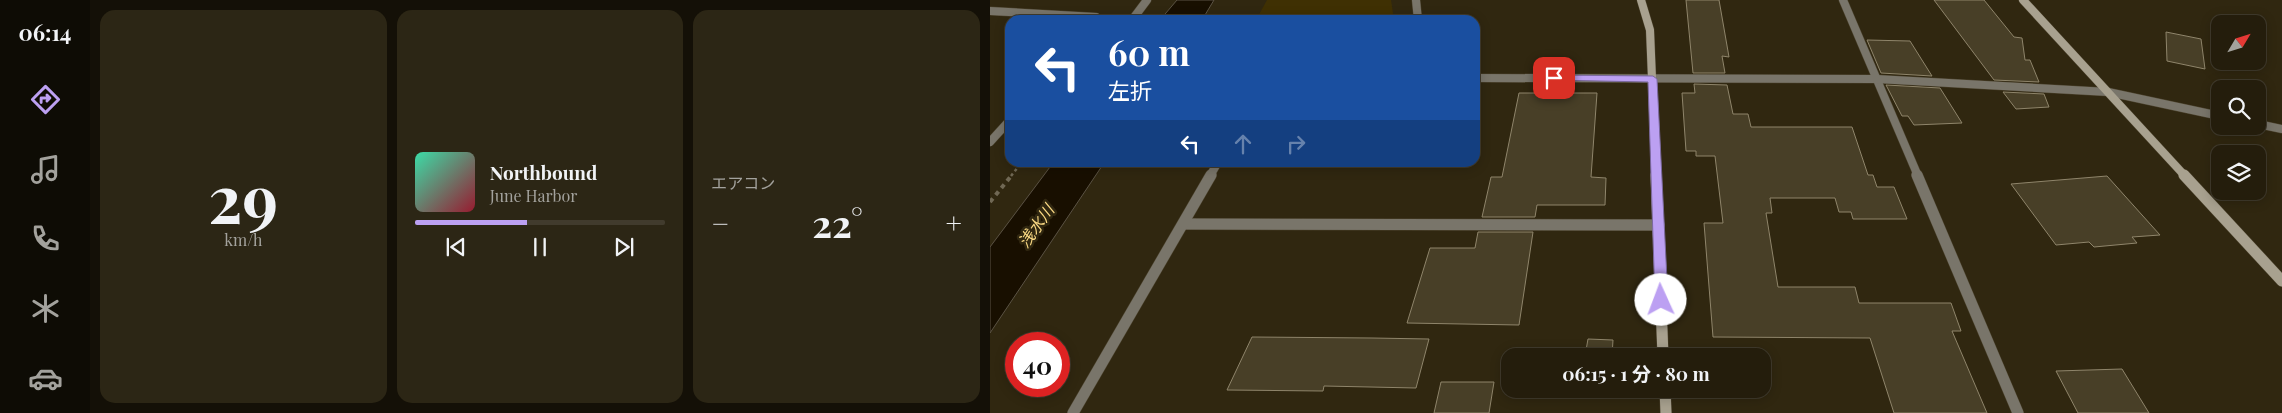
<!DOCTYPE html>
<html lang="ja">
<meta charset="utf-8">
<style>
body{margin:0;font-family:"Playfair Display","Noto Sans JP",serif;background:#2c2615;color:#f1f3f6;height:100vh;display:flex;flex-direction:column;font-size:19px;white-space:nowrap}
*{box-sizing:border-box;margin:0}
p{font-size:16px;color:#a3a29d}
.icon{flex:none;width:28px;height:28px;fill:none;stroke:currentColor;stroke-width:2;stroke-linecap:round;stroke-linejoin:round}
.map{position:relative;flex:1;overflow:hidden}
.details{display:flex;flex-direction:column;gap:10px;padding:10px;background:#141007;width:900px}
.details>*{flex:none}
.guide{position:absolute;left:15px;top:15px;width:475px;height:152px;border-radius:15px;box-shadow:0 2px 12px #0003,0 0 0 1px #413b2d;background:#1a4fa0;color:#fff;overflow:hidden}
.needle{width:32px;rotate:52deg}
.controls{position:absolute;left:1221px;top:15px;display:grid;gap:10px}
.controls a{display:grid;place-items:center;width:55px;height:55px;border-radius:10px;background:#241d0c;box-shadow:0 2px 12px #0003,0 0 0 1px #413b2d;font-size:25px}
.speed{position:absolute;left:15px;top:332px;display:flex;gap:10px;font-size:25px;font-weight:700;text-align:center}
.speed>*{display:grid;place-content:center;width:65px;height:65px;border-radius:50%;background:#241d0c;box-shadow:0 2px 12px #0003,0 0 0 1px #413b2d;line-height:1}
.speed .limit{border:8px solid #d22;background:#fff;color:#111}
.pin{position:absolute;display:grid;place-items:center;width:42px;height:42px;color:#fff;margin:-21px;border-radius:10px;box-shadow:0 2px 8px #0006}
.me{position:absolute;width:55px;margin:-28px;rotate:358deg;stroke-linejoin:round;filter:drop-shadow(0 0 4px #0008)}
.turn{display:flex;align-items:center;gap:18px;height:105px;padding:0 20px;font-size:22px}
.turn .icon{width:65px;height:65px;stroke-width:2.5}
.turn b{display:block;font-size:35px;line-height:42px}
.lanes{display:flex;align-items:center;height:48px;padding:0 20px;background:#0003;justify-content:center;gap:25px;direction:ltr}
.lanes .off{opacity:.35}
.big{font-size:38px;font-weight:700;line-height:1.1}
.details .widget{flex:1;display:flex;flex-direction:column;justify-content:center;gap:8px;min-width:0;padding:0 18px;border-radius:15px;background:#2c2615}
.details .dial{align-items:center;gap:0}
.dial b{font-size:65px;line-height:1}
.song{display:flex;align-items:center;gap:15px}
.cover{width:60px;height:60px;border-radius:8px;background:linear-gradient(135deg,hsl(160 70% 55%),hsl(350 70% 35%))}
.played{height:5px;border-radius:2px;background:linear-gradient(90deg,#bca0f2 45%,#413b2d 45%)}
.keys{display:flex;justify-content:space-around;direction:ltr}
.heat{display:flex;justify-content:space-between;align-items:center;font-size:28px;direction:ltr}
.details .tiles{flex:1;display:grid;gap:10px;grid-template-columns:repeat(3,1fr)}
.trip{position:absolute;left:511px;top:348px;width:270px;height:50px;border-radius:15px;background:#241d0c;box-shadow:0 2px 12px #0003,0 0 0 1px #413b2d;font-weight:700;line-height:50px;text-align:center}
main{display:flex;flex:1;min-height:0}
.tab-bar{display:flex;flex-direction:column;width:90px;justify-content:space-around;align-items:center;background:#0e0c05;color:#a3a29d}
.tab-bar .icon{width:35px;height:35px}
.tab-bar .current{color:#bca0f2}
.tab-bar b{font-size:22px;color:#f1f3f6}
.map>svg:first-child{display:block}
.green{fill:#3f3003}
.water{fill:#180f00;stroke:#5b5344}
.building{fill:#483f27;stroke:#8f856b}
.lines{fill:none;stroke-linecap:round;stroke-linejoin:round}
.street-far1-casing{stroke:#4c432e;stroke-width:9}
.street-casing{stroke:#4c432e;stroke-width:12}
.secondary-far1-casing{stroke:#4c432e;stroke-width:9}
.secondary-casing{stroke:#4c432e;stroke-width:12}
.path-far1{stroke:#706854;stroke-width:2.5;stroke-dasharray:3 3;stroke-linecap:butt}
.path{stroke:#706854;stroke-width:4;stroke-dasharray:4.5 4.5;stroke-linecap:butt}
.street-far1{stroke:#79756a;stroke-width:8}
.street{stroke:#79756a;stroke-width:11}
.secondary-far1{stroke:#a8a18f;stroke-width:8}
.secondary{stroke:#a8a18f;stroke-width:11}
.route{fill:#bca0f2;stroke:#7a689d}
.labels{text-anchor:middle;stroke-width:5;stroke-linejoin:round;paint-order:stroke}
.water-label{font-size:16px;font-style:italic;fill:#fbda84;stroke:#302710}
</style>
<main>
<nav class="tab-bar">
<b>06:14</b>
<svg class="icon current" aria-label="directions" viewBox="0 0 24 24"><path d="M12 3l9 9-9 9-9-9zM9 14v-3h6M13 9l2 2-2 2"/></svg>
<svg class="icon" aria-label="music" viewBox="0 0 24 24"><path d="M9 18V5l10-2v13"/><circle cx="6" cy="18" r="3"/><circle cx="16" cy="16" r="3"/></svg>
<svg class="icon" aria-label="phone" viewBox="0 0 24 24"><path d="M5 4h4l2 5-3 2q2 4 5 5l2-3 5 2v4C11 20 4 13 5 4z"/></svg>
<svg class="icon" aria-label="climate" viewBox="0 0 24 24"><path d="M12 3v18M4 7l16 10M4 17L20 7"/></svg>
<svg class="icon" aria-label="car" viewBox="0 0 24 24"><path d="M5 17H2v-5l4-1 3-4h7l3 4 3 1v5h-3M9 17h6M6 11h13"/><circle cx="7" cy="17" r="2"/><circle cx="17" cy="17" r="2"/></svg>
</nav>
<section class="details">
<div class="tiles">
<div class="widget dial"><b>29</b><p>km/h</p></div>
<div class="widget">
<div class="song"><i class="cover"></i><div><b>Northbound</b><p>June Harbor</p></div></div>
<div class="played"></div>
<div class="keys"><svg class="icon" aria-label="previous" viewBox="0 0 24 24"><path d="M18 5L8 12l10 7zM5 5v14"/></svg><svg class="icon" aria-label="pause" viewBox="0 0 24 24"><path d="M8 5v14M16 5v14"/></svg><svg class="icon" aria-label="next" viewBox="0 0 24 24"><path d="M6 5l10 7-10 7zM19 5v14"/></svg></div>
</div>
<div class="widget"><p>エアコン</p>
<div class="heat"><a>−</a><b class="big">22°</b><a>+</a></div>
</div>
</div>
</section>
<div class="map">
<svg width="1292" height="413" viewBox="0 0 1292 413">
<rect width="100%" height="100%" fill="#302710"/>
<path class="green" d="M 277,0 L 401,0 L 404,20 L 266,20 Z"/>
<g class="water">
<path d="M 187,0 L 224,0 L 212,20 L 170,20 Z"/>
<path d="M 63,163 L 114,163 L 0,333 L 0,247 Z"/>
</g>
<g class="building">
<path d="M 696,0 L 729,0 L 739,57 L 732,56 L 735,73 L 703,73 Z"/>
<path d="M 944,0 L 994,0 L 1024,37 L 1032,38 L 1035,60 L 1040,60 L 1049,82 L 1004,80 Z"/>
<path d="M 1176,32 L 1211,39 L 1215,69 L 1177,61 Z"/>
<path d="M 877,40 L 920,41 L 942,76 L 891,73 Z"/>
<path d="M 704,84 L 737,85 L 743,114 L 758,114 L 761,127 L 862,127 L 878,175 L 883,175 L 887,187 L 904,187 L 917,219 L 863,219 L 861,212 L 849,212 L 845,198 L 780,198 L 782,213 L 776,213 L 788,287 L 865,287 L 869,303 L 961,303 L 971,331 L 962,331 L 997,413 L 904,413 L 880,338 L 723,337 L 714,223 L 733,223 L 725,156 L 706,156 L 706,151 L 696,151 L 692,93 L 705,93 Z"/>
<path d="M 896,85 L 950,88 L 972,123 L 924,125 L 918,116 L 912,116 Z"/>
<path d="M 1013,92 L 1054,94 L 1059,107 L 1026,109 Z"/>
<path d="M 529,93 L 607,93 L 601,177 L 616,178 L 615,205 L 547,205 L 545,217 L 492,217 L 501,177 L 512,177 Z"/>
<path d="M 1117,176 L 1170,235 L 1142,237 L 1147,243 L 1104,247 L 1099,242 L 1066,245 L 1021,184 Z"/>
<path d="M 488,232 L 543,232 L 529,325 L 417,323 L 440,248 L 485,248 Z"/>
<path d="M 262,337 L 382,338 L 439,339 L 426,388 L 334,386 L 333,391 L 237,390 Z"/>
<path d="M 598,339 L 623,340 L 622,356 L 595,356 Z"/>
<path d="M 1132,369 L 1159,413 L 1088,413 L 1066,371 Z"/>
<path d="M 451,382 L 504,382 L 499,413 L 444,413 Z"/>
<path d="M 589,389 L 620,389 L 620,393 L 588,393 Z"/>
</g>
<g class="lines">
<defs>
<g id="street-far1">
<path d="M 426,0 L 428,20"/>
<path d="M 853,0 L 928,176"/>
<path d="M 0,11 L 106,17"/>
<path d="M 142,20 L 157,0"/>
<path d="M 485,78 L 887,79 L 1118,92 L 1230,116"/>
<path d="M 1268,124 L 1292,129"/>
<path d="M 0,142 L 20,120"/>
<path d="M 220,176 L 228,162"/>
</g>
<g id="street">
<path d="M 927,175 L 1028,413"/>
<path d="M 194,224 L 669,225"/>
<path d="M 83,413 L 221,175"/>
</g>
<g id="secondary-far1">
<path d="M 651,0 L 660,30 L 666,176"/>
<path d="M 1033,0 L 1195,176"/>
</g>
<g id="secondary">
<path d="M 666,175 L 673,356"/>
<path d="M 1194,175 L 1292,281"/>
<path d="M 675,389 L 676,413"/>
</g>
</defs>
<use href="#street-far1" class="street-far1-casing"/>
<use href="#street" class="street-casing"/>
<use href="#secondary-far1" class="secondary-far1-casing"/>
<use href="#secondary" class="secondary-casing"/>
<path class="path-far1" d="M 21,176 L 32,162"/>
<path class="path" d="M 0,202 L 22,175"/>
<use href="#street-far1" class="street-far1"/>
<use href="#street" class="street"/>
<use href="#secondary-far1" class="secondary-far1"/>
<use href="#secondary" class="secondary"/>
</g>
<path class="route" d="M 564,75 L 663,76 L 667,79 L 678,300 L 676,304 L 667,304 L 665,300 L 658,82 L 561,80 L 561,76 Z"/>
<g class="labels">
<g class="water-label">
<text transform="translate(46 226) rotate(-54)" y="6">浅水川</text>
</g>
</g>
</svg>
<div class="controls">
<a><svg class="needle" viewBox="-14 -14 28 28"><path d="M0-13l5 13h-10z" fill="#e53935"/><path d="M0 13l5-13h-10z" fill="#a3a29d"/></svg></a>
<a><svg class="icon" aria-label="search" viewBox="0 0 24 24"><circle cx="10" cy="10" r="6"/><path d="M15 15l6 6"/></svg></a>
<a><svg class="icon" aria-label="layers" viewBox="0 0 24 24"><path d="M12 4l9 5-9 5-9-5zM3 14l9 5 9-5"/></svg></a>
</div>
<div class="speed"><div class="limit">40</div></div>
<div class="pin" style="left:564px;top:78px;background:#d93025"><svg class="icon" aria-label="arrive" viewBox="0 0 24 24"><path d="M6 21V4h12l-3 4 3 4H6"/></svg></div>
<svg class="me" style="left:671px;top:300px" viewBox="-20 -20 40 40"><circle r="19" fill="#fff"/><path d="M0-13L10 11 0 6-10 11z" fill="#bca0f2"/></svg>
<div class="trip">06:15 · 1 分 · 80 m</div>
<div class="guide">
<div class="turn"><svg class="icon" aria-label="left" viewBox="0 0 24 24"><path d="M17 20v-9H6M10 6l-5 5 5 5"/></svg><div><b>60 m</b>左折</div></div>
<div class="lanes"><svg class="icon" aria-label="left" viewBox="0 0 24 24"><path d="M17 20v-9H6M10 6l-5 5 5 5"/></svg><svg class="icon off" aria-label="ahead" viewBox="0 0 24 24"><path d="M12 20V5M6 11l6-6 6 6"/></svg><svg class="icon off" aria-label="right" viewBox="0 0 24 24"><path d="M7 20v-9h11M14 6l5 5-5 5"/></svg></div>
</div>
</div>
</main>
